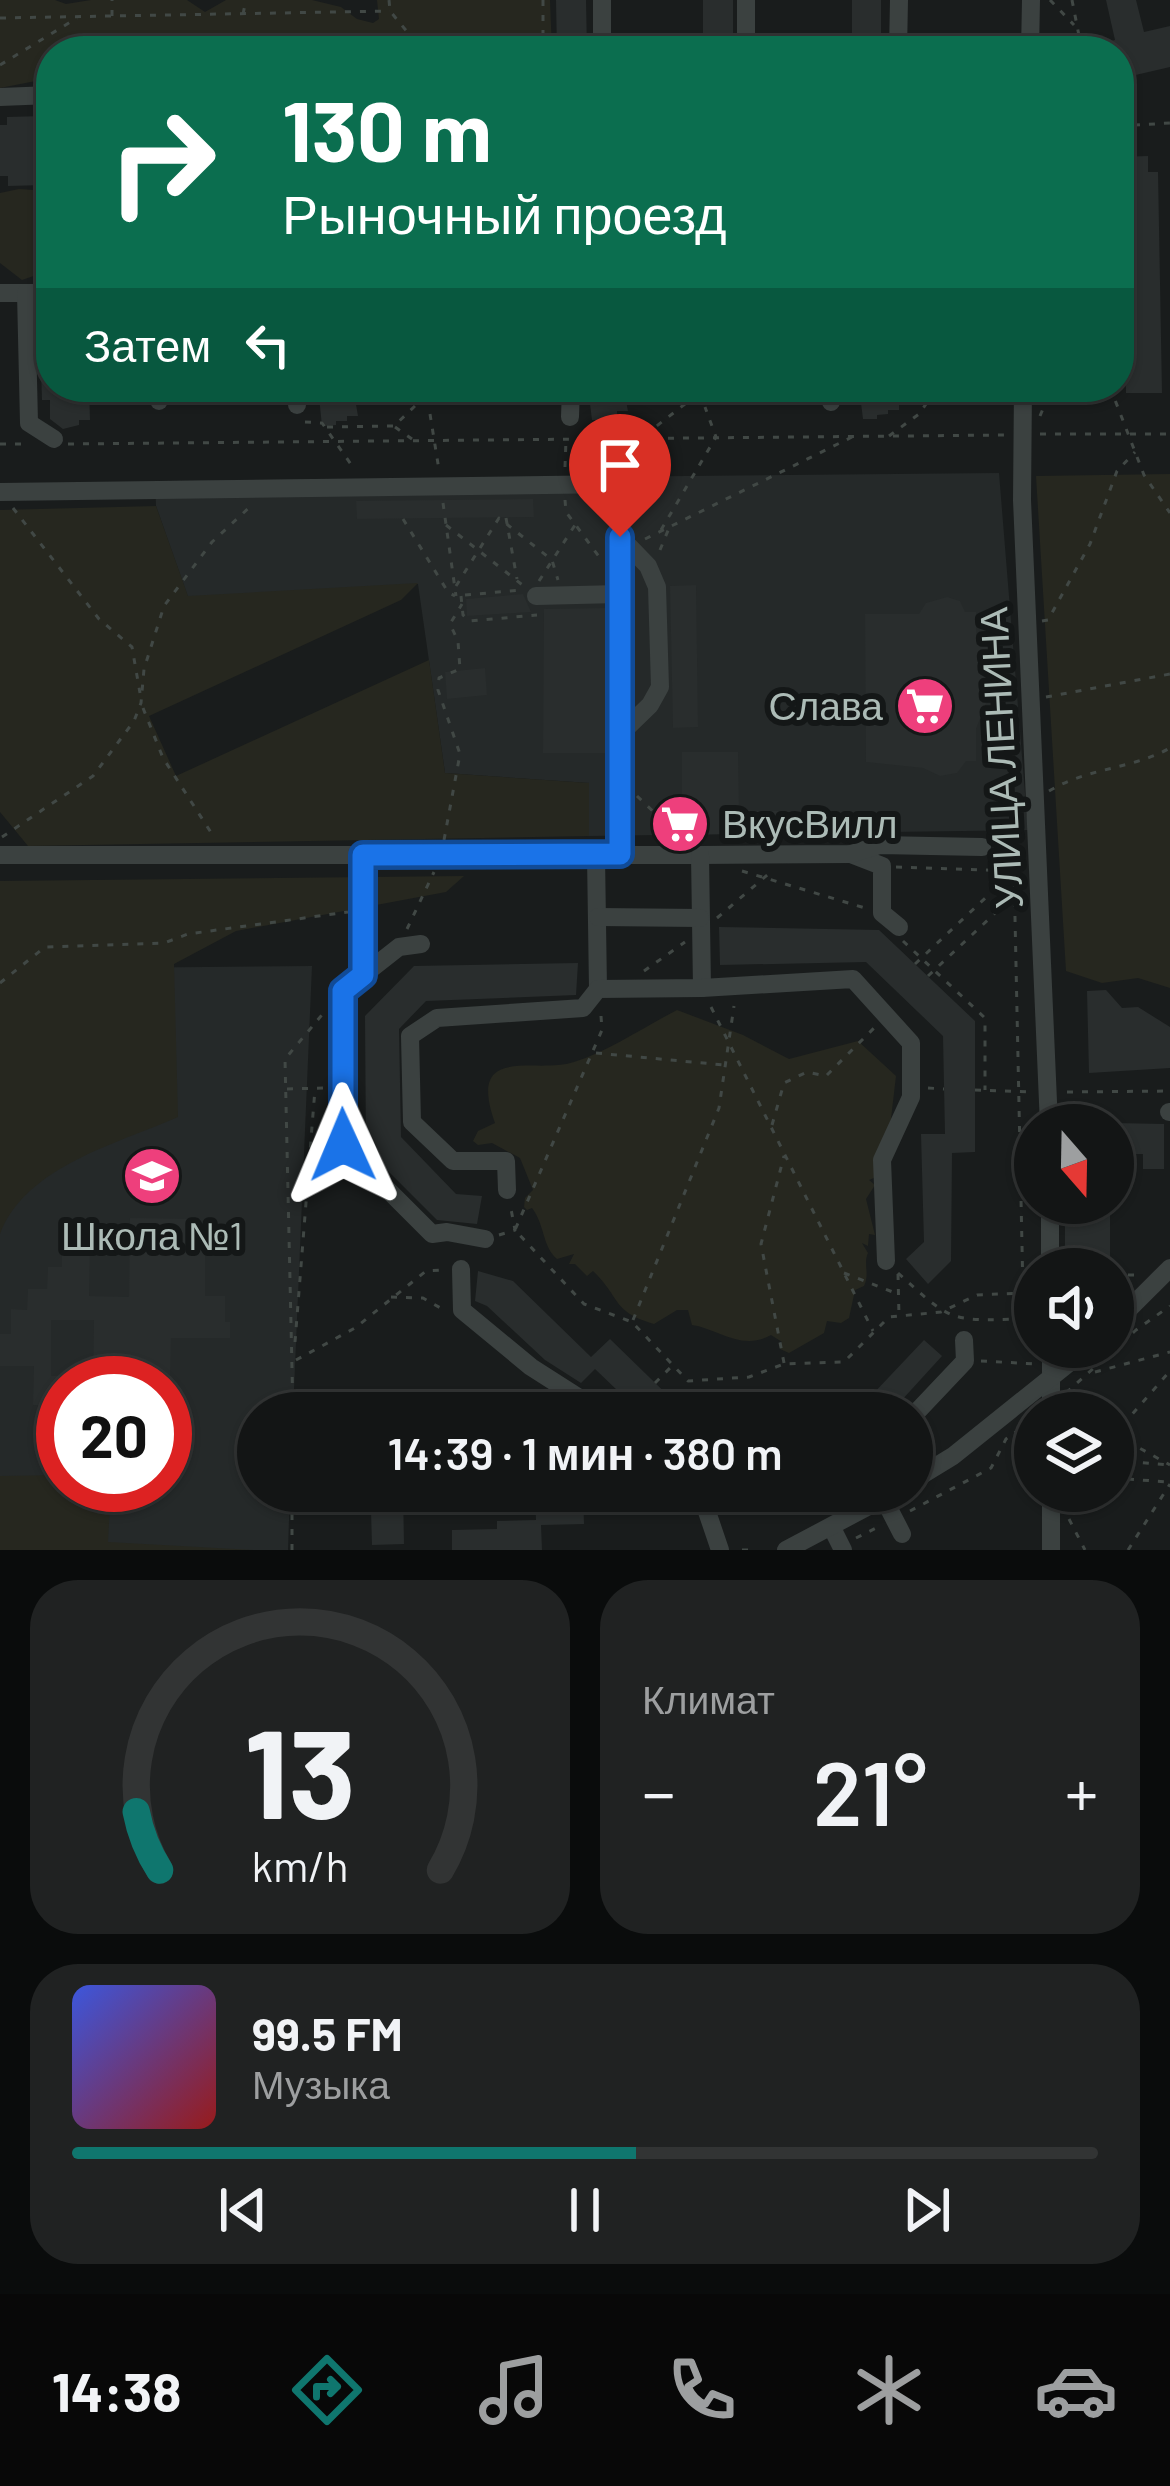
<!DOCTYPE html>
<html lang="ru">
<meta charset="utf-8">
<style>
body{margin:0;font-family:Barlow,sans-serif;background:#202222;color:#f1f3f6;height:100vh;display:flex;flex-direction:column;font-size:45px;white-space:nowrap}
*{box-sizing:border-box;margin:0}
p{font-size:39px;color:#9d9fa0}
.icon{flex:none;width:66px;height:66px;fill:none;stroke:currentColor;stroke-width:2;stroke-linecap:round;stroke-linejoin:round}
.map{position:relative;height:1550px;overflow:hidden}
.details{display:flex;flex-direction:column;gap:30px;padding:30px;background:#0a0c0c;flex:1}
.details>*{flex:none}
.banner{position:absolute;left:36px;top:36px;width:1098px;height:366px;border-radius:48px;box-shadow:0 3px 9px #0004,0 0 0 3px #323434;background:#0b6e4f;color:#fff;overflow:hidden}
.needle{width:78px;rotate:160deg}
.fabs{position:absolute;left:1014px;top:1104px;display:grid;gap:24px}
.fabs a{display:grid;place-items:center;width:120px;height:120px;border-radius:50%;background:#131515;box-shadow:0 3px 9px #0004,0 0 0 3px #323434;font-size:60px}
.speed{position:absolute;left:36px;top:1356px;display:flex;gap:24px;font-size:60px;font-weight:700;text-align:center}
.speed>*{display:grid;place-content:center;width:156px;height:156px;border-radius:50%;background:#131515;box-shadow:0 3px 9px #0004,0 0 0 3px #323434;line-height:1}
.speed .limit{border:18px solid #d22;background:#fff;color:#111}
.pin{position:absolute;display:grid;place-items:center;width:102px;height:102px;color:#fff;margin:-123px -51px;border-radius:50% 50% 50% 0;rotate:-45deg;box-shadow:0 0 12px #0007}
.pin .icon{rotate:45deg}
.me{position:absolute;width:132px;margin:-66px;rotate:359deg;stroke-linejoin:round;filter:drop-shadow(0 0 9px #0008)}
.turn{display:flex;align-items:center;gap:42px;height:252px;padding:0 48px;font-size:54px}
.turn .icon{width:156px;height:156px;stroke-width:2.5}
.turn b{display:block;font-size:84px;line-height:102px}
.then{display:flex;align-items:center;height:114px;padding:0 48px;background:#0003;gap:24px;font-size:45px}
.big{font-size:90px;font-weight:600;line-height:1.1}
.details .tile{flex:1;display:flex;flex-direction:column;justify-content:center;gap:18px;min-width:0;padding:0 42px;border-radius:48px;background:#202222}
.details .dial{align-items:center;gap:0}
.dial svg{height:312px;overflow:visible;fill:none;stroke:#323434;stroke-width:7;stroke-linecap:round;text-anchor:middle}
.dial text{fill:#f1f3f6;stroke:none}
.song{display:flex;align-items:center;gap:36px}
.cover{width:144px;height:144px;border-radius:18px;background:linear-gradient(135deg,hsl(230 70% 55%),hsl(0 70% 35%))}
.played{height:12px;border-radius:6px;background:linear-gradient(90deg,#0f766e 55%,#323434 55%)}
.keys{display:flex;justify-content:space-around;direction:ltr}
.heat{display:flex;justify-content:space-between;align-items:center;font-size:66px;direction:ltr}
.details .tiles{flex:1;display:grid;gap:30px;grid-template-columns:1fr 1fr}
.tile:last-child{grid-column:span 2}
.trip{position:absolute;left:237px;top:1392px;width:696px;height:120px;border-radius:60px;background:#131515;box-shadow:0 3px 9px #0004,0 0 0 3px #323434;font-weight:600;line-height:120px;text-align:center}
.tab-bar{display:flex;height:192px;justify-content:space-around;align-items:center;background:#080808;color:#9d9fa0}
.tab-bar .icon{width:84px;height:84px}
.tab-bar .on{color:#0f766e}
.tab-bar b{font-size:54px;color:#f1f3f6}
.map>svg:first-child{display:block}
.built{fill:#252929;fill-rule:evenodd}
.green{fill:#26271f}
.building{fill:#292d2d}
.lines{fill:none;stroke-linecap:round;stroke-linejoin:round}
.path{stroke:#414845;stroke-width:3;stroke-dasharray:6 9;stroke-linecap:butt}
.minor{stroke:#3b4140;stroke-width:18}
.route-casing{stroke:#114b97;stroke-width:30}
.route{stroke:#1a73e8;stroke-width:21}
.labels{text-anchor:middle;stroke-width:12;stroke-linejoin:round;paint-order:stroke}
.poi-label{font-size:39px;fill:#acbbb6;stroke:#141717;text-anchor:end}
.street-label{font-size:39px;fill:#acbbb6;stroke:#141717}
</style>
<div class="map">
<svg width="1170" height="1550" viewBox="0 0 1170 1550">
<rect width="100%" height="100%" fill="#191c1c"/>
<g class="built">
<path d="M 999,473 L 1028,830 L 589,836 L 589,783 L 445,773 L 418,584 L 188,597 L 156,506 L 155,481 Z"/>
<path d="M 312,966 L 293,1413 L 258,1413 L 258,1491 L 290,1491 L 288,1550 L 0,1550 L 0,969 ZM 63,1383 L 165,1383 L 165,1485 L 63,1485 Z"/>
</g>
<g class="green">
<path d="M 0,0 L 55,0 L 66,4 L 91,0 L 187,0 L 205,12 L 226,0 L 312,0 L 341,7 L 357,19 L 373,23 L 379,19 L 377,0 L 550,0 L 552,51 L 51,51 L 51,78 L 0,88 Z"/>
<path d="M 19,189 L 34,190 L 51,201 L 51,270 L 22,280 L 0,263 L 0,193 Z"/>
<path d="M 1170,474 L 1170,988 L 1138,978 L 1102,983 L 1066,971 L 1036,476 Z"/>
<path d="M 156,506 L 188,596 L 418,583 L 401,600 L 149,716 L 176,776 L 429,660 L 445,773 L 589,783 L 589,836 L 28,846 L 0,812 L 0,510 Z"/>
<path d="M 464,876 L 446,892 L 236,931 L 174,964 L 178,1117 C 117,1144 26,1166 0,1234 L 0,881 Z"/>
<path d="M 677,1010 L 743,1035 L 789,1059 L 858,1041 L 896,1076 L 890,1127 L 876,1177 L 869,1180 L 875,1185 L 866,1199 L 875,1235 L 869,1234 L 868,1246 L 862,1243 L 868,1253 C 863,1263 870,1274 864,1286 L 855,1290 L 849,1318 L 841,1323 L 827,1321 L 824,1333 L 789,1353 L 780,1349 L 782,1342 L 771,1335 C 742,1352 716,1328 692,1325 L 688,1310 L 677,1310 L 654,1324 C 611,1311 622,1299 593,1271 L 587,1276 L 575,1264 L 569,1264 L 574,1254 L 557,1259 C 542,1246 545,1225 532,1208 L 527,1210 L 524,1207 L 525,1198 L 533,1190 L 520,1158 L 492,1143 L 478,1145 L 473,1141 L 478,1131 L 495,1123 C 466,1042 536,1075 574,1062 C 609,1051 644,1027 677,1010 Z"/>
<path d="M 63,1475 L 63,1485 L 111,1485 L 108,1542 L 253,1550 L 0,1550 L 0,1476 Z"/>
</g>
<g class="building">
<path d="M 556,0 L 586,0 L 587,51 L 557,51 Z"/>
<rect x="703" y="0" width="30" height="51"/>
<rect x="852" y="0" width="29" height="51"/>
<path d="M 1106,0 L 1136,0 L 1144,32 L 1170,26 L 1170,67 L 1127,77 L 1133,104 L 1119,108 L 1119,51 L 1090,51 L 1090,46 L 1115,40 Z"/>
<path d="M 44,116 L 45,185 L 8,186 L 8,176 L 0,176 L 0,125 L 7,125 L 7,117 Z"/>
<path d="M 1148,156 L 1148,172 L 1158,172 L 1162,393 L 1126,393 L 1125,340 L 1119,340 L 1119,157 Z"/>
<path d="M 41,367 L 51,367 L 51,387 L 89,387 L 90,420 L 79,420 L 79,425 L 63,429 L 50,419 L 50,400 L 42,400 Z"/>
<path d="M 318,387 L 353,387 L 358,416 L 347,416 L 347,421 L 336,421 L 336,425 L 322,426 Z"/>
<path d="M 588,387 L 623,387 L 628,411 L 617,411 L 617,416 L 606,416 L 606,420 L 592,420 Z"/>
<path d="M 859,387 L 894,387 L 894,394 L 899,394 L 899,410 L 888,410 L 888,414 L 877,415 L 877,419 L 863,419 Z"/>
<path d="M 533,499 L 534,517 L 357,519 L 356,501 Z"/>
<path d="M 696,585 L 698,727 L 673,728 L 670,586 Z"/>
<path d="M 523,594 L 531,612 L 467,616 L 466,599 Z"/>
<path d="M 947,597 L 960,601 L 965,612 L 976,612 L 976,638 L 988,643 L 995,651 L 994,683 L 976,729 L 976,761 L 966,761 L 957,773 L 940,776 L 923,768 L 866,762 L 865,614 L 919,614 L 926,603 Z"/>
<path d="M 606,608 L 606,753 L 543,753 L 544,609 Z"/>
<path d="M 485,668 L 487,695 L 447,699 L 445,672 Z"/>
<path d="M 682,752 L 738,752 L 739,811 L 788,811 L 789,833 L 671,835 L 671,798 L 682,798 Z"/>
<path d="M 719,927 L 879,930 L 975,1021 L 975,1152 L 952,1153 L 951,1261 L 928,1284 L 906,1259 L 924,1242 L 921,1134 L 945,1134 L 943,1036 L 866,962 L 720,965 Z"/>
<path d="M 578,963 L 576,995 L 426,1001 L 399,1029 L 401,1137 L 456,1194 L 482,1196 L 477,1224 L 437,1220 L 366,1149 L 365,1016 L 414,966 Z"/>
<path d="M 1106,990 L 1122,1008 L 1138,1007 L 1170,1027 L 1170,1068 L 1089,1073 L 1087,991 Z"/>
<path d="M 1113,1123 L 1164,1124 L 1164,1169 L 1143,1169 L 1143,1154 L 1113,1154 Z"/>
<rect x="1065" y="1203" width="45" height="58"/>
<path d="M 130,1218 L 200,1219 L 199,1246 L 205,1246 L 205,1296 L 225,1296 L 225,1322 L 230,1322 L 230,1338 L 171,1338 L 170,1383 L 93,1383 L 94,1320 L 51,1320 L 51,1376 L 63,1376 L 63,1406 L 33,1405 L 34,1366 L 0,1366 L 0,1334 L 11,1334 L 11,1309 L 27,1310 L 28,1289 L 47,1289 L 48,1267 L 62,1267 L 62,1250 L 90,1250 L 89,1296 L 129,1297 Z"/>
<path d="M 478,1271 L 513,1281 L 591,1357 L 610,1339 L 686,1413 L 641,1413 L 595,1369 L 581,1383 L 545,1360 L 487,1306 L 475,1301 Z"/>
<path d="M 924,1340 L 942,1356 L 890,1413 L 855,1413 Z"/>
<path d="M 341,1491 L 403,1491 L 404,1544 L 372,1545 L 371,1511 L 341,1512 Z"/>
<path d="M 583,1492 L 584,1524 L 541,1525 L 542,1550 L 452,1550 L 452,1530 L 497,1529 L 497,1521 L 536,1520 L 535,1493 Z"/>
</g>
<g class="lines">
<g class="path">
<path d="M 389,0 L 390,11 L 423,51"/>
<path d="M 1050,0 L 1074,25"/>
<path d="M 1072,0 L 1082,51"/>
<path d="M 243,14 L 246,0"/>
<path d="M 112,16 L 112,0"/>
<path d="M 0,18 L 390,11"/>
<path d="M 543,51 L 543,0"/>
<path d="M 0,65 L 77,18"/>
<path d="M 1119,126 L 1170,123"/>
<path d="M 246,387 L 277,399"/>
<path d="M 1110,387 L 1144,475 L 1170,513"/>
<path d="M 173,400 L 231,397 L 246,392"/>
<path d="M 430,414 L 439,470"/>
<path d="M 1040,416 L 1052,387"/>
<path d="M 305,422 L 322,423 L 355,470"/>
<path d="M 327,427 L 394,426 L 417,404"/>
<path d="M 395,427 L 412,439"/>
<path d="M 1040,434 L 1170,434"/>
<path d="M 645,435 L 685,404"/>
<path d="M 889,436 L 919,414 L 938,387"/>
<path d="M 0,444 L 28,444"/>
<path d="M 68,444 L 1006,435"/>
<path d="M 565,467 L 566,440"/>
<path d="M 565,500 L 566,512 L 603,562"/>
<path d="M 443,503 L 456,596"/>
<path d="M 13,508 L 99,619 L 132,647 L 140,693"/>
<path d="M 506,518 L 517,579"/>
<path d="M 403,519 L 448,592 L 455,596"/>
<path d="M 446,525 L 525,587"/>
<path d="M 661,530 L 716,437 L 705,407"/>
<path d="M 645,539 L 852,437"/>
<path d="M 660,550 L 669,528"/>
<path d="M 539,581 L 575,525"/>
<path d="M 456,586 L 499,518 L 552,560 L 558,580"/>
<path d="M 465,595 L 521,590"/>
<path d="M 461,596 L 463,615 L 470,621 L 537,615"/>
<path d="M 1042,621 L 1048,620 L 1090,544 L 1117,471 L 1135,452"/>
<path d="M 1046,697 L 1170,674"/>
<path d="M 143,708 L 163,758 L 212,834"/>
<path d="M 1049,791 C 1089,767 1130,770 1170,748"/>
<path d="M 637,796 L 682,839"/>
<path d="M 2,837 L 93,776 L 134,721 L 141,703 L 144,669 L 164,606 L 212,542 L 253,504"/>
<path d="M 444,840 L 460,754 L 438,690 L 439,678 L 460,669 L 458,641 L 450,624 L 462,604"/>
<path d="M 896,867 L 1014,871 L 1022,864"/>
<path d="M 742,871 L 865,908"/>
<path d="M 1014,871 L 1024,1339 L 1035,1352"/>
<path d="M 717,918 L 773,870"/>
<path d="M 407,929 L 434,872"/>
<path d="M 903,941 L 985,1018 L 985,1090"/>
<path d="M 915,964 L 1013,872"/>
<path d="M 644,971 L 685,942"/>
<path d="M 928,976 L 1021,889"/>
<path d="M 0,983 L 45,947 L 164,943 L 188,934 L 348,912"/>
<path d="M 711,1007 L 873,1331"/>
<path d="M 601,1016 L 602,1030 L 515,1230 L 584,1304 L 632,1322 L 688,1381 L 749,1377 L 784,1364 L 844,1362 L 889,1317 L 941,1312 L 977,1295 L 1023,1293"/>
<path d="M 596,1053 L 724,1065"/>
<path d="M 928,1088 L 944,1089"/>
<path d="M 287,1089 L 326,1088"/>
<path d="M 975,1090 L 1033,1092"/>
<path d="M 1067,1092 L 1170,1091"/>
<path d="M 772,1125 L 784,1083 L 807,1072 L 826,1076 L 875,1027"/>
<path d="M 499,1235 L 515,1230 L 511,1209"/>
<path d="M 844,1273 L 898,1294"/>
<path d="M 898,1273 C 952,1322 949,1321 1022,1319"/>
<path d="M 898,1274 L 899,1316"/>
<path d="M 1113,1275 L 1141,1275"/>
<path d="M 391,1297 L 423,1298 L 444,1310"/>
<path d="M 633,1320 L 719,1108 L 734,1006"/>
<path d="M 295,1342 L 315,1089"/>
<path d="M 296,1360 L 355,1328 L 426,1271 L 444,1270"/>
<path d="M 981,1361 L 1037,1364"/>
<path d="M 784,1363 L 761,1244 L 784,1156"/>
<path d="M 1095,1372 L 1170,1352"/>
<path d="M 655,1383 L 671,1367"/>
<path d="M 1069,1391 L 1086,1413"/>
<path d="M 1066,1393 L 1136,1330 L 1170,1306"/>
<path d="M 293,1413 L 285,1059 L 326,1010"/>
<path d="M 627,1413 L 633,1406"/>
<path d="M 1114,1434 L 1170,1465"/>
<path d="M 1113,1436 L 1170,1371"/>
<path d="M 1113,1460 L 1168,1465"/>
<path d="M 1113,1478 L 1168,1482"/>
<path d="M 800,1491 L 819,1511"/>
<path d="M 910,1511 L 991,1468 L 1006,1439 L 1034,1419"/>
<path d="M 1069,1519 L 1085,1550"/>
<path d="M 856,1538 L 880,1526"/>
<path d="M 292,1550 L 292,1491"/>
<path d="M 742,1550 L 749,1550"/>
<path d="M 1128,1550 L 1170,1484"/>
</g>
<g class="minor">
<path d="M 602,0 L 602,51"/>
<path d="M 746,0 L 746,51"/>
<path d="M 898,51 L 899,0"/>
<path d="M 1030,51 L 1031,0"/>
<path d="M 0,97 L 51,95"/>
<path d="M 0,293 L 51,293"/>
<path d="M 26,293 L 29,423 L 54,439"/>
<path d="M 159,387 L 159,401"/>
<path d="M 297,387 L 297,405"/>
<path d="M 1023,387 L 1022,500 L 1049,1125"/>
<path d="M 700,393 L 700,387"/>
<path d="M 427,395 L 427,387"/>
<path d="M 831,402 L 832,387"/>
<path d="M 570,417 L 571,387"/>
<path d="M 0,492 L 620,484 L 619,854"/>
<path d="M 536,596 L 619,594"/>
<path d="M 619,735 L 650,705 L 660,687 L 657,587 L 648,566 L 620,537"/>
<path d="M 851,854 L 882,866 L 882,913 L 899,927"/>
<path d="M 0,855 L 700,855 L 851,854 L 880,845 L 982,847"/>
<path d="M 700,855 L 702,988"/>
<path d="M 596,856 L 598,989"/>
<path d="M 598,917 L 700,918"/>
<path d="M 421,944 L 399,947 L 343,991 L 343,1145 L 432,1234 L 447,1232 L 485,1239"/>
<path d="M 363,975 L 363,855"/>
<path d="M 1169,1112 L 1170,1112"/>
<path d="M 507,1190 L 506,1161 L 453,1161 L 412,1122 L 410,1036 L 437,1018 L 583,1008 L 598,989 L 702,988 L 853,979 L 911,1043 L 911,1097 L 882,1160 L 886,1261"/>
<path d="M 1050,1203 L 1050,1269"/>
<path d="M 461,1269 L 462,1310 L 531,1367 L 603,1413"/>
<path d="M 1113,1325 L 1170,1268"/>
<path d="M 1051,1347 L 1051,1413"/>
<path d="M 912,1417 L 965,1361 L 964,1340"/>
<path d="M 912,1481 L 953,1456 L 1089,1347"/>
<path d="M 700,1491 L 720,1550"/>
<path d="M 884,1499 L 902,1534"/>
<path d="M 832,1528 L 843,1550"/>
<path d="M 786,1550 L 897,1491"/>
<path d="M 1051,1550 L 1051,1491"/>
</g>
</g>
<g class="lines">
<defs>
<path id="route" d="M 343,1145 L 343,991 L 363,975 L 363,855 L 620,854 L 620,537"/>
</defs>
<use href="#route" class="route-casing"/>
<use href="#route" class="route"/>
</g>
<defs>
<symbol id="supermarket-disc" viewBox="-11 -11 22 22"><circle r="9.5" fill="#ee3f7c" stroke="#141717"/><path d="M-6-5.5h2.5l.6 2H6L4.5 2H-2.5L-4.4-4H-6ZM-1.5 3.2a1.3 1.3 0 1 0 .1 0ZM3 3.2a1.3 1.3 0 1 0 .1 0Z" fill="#fff"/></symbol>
<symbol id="school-disc" viewBox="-11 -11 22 22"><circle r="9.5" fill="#ee3f7c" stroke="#141717"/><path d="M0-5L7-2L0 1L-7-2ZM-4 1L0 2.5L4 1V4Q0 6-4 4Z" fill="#fff"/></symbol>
</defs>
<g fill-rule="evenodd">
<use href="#supermarket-disc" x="892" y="673" width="66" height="66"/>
<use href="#supermarket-disc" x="647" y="791" width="66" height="66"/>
<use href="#school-disc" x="119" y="1143" width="66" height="66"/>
</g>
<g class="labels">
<g class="poi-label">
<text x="883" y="720">Слава</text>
<text x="722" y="838" text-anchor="start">ВкусВилл</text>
<text x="152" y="1250" text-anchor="middle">Школа №1</text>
</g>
<g class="street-label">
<text transform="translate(1001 758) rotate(-93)" y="14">УЛИЦА ЛЕНИНА</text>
</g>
</g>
</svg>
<div class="fabs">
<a><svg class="needle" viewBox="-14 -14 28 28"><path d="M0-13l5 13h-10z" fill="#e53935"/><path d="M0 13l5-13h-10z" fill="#9d9fa0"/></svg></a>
<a><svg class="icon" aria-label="sound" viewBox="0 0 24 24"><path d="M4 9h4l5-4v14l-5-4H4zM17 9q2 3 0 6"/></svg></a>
<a><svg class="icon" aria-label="layers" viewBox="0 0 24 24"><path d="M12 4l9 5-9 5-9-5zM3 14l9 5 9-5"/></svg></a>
</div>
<div class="speed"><div class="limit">20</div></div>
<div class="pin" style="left:620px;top:537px;background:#d93025"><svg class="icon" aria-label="arrive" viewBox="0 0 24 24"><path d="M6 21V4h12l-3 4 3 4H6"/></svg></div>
<svg class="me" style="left:343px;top:1145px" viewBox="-20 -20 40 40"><path d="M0-17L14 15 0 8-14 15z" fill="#1a73e8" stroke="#fff" stroke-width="4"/></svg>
<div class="trip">14:39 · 1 мин · 380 m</div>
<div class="banner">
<div class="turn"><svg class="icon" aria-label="right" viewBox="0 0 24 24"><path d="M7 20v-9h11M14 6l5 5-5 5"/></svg><div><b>130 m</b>Рыночный проезд</div></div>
<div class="then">Затем<svg class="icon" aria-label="left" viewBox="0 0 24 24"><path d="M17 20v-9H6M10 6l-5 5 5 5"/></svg></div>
</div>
</div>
<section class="details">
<div class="tiles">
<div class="tile dial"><svg viewBox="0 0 100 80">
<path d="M14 69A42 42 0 1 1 86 69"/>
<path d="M14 69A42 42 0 0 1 8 54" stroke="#0f766e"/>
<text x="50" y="56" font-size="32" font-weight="700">13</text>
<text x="50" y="72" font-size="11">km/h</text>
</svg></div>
<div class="tile"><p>Климат</p>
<div class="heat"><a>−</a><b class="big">21°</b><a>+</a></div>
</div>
<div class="tile">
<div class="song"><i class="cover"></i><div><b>99.5 FM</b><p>Музыка</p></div></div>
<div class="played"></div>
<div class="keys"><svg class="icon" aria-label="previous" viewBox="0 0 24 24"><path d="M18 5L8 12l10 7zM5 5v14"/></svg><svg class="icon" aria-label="pause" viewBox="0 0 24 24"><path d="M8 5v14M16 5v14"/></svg><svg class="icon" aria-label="next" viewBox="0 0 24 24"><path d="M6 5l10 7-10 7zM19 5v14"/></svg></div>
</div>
</div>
</section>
<nav class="tab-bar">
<b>14:38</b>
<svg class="icon on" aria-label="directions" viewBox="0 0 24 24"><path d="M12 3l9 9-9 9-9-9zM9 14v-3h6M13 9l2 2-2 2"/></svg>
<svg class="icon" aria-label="music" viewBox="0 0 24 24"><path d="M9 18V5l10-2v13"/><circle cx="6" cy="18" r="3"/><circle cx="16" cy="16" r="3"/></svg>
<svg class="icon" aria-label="phone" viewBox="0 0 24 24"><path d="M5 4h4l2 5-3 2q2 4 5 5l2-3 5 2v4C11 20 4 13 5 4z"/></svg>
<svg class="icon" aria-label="climate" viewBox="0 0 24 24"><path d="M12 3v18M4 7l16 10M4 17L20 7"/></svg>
<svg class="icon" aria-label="car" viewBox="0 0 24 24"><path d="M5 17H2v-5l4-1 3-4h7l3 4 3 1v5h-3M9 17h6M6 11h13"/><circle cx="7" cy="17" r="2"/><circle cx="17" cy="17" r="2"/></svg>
</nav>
